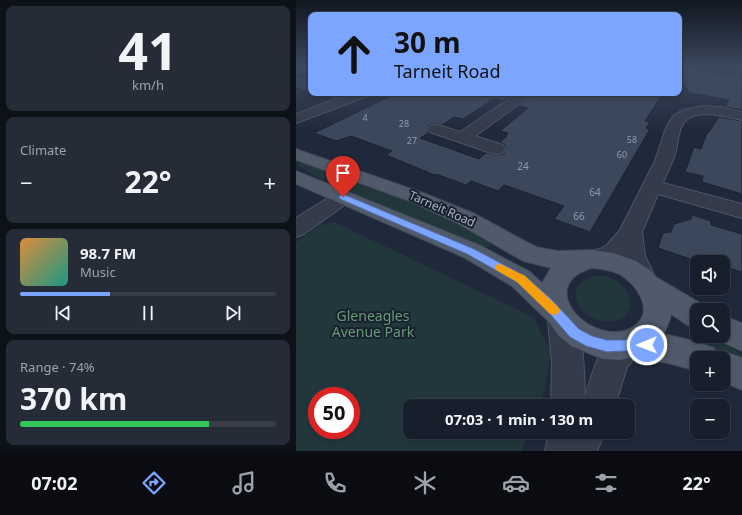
<!DOCTYPE html>
<meta charset="utf-8">
<style>
body{margin:0;font-family:"Noto Sans",sans-serif;background:#252c38;color:#f1f3f6;height:100vh;display:flex;flex-direction:column;font-size:15px;white-space:nowrap}
*{box-sizing:border-box;margin:0}
p{font-size:13px;color:#9fa2a9}
.icon{flex:none;width:22px;height:22px;fill:none;stroke:currentColor;stroke-width:2;stroke-linecap:round;stroke-linejoin:round}
.map{position:relative;flex:1;overflow:hidden}
.drawer{display:flex;flex-direction:column;gap:6px;padding:6px;background:#0d1118;width:296px}
.drawer>*{flex:none}
.top-card{position:absolute;left:12px;top:12px;width:374px;height:84px;border-radius:8px;box-shadow:0 2px 6px #0003,0 0 0 1px #363d48;background:#7ca5ff;color:#111;overflow:hidden}
.tools{position:absolute;left:394px;top:255px;display:grid;gap:8px}
.tools a{display:grid;place-items:center;width:40px;height:40px;border-radius:8px;background:#181f2c;box-shadow:0 2px 6px #0003,0 0 0 1px #363d48;font-size:20px}
.speed{position:absolute;left:12px;top:387px;display:flex;gap:8px;font-size:20px;font-weight:700;text-align:center}
.speed>*{display:grid;place-content:center;width:52px;height:52px;border-radius:50%;background:#181f2c;box-shadow:0 2px 6px #0003,0 0 0 1px #363d48;line-height:1}
.speed .limit{border:6px solid #d22;background:#fff;color:#111}
.pin{position:absolute;display:grid;place-items:center;width:34px;height:34px;color:#fff;margin:-41px -17px;border-radius:50% 50% 50% 0;rotate:-45deg;box-shadow:0 0 4px #0007}
.pin .icon{rotate:45deg}
.me{position:absolute;width:44px;margin:-22px;rotate:269deg;stroke-linejoin:round;filter:drop-shadow(0 0 3px #0008)}
.turn{display:flex;align-items:center;gap:14px;height:84px;padding:0 20px;font-size:18px}
.turn .icon{width:52px;height:52px;stroke-width:2.5}
.turn b{display:block;font-size:28px;line-height:34px}
.big{font-size:30px;font-weight:700;line-height:1.1}
.drawer .widget{flex:1;display:flex;flex-direction:column;justify-content:center;gap:6px;min-width:0;padding:0 14px;border-radius:8px;background:#252c38}
.drawer .dial{align-items:center;gap:0}
.dial b{font-size:52px;line-height:1}
.song{display:flex;align-items:center;gap:12px}
.cover{width:48px;height:48px;border-radius:6px;background:linear-gradient(135deg,hsl(30 70% 55%),hsl(170 70% 35%))}
.played{height:4px;border-radius:2px;background:linear-gradient(90deg,#7ca5ff 35%,#363d48 35%)}
.keys{display:flex;justify-content:space-around;direction:ltr}
.heat{display:flex;justify-content:space-between;align-items:center;font-size:22px;direction:ltr}
.charge{height:6px;border-radius:3px;background:linear-gradient(90deg,#34c759 74%,#363d48 0)}
.trip{position:absolute;left:107px;top:399px;width:232px;height:40px;border-radius:8px;background:#181f2c;box-shadow:0 2px 6px #0003,0 0 0 1px #363d48;font-weight:700;line-height:40px;text-align:center}
.menu{display:flex;height:64px;justify-content:space-around;align-items:center;background:#0a0c12;color:#9fa2a9}
.menu .icon{width:28px;height:28px}
.menu .active{color:#7ca5ff}
.menu b{font-size:18px;color:#f1f3f6}
main{display:flex;flex:1;min-height:0}
.map>svg:first-child{display:block}
.green{fill:#22373c;fill-rule:evenodd}
.building{fill:#3b475b;stroke:#1b2331}
.lines{fill:none;stroke-linecap:round;stroke-linejoin:round}
.minor-casing{stroke:#4e5665;stroke-width:2}
.major-casing{stroke:#3d4554;stroke-width:2}
.minor{fill:#343b4b;fill-rule:evenodd}
.major{fill:#515a6b;fill-rule:evenodd}
.route{fill:#7ca5ff;stroke:#516ba6}
.slow{fill:#f59e0b}
.labels{text-anchor:middle;stroke-width:4;stroke-linejoin:round;paint-order:stroke}
.far-number-label{font-size:9px;fill:#919aac}
.number-label{font-size:10px;fill:#919aac}
.street-label{font-size:12px;fill:#aeb6c7;stroke:#19212f}
.near-park-label{font-size:14px;fill:#649a74;stroke:#19212f}
</style>
<main>
<section class="drawer">
<div class="widget dial"><b>41</b><p>km/h</p></div>
<div class="widget"><p>Climate</p>
<div class="heat"><a>−</a><b class="big">22°</b><a>+</a></div>
</div>
<div class="widget">
<div class="song"><i class="cover"></i><div><b>98.7 FM</b><p>Music</p></div></div>
<div class="played"></div>
<div class="keys"><svg class="icon" aria-label="previous" viewBox="0 0 24 24"><path d="M18 5L8 12l10 7zM5 5v14"/></svg><svg class="icon" aria-label="pause" viewBox="0 0 24 24"><path d="M8 5v14M16 5v14"/></svg><svg class="icon" aria-label="next" viewBox="0 0 24 24"><path d="M6 5l10 7-10 7zM19 5v14"/></svg></div>
</div>
<div class="widget"><p>Range · 74%</p><b class="big">370 km</b><div class="charge"></div></div>
</section>
<div class="map">
<svg width="446" height="451" viewBox="0 0 446 451">
<rect width="100%" height="100%" fill="#20293b"/>
<g class="green">
<path d="M 7,162 L 38,173 L 26,180 L 1,165 Z"/>
<path d="M 41,174 L 125,206 L 152,218 L 195,244 L 189,249 L 177,242 L 30,182 Z"/>
<path d="M 38,222 L 237,317 L 255,352 L 245,406 L 114,406 L 114,432 L 233,432 L 225,451 L 0,451 L 0,242 L 25,225 ZM 21,396 L 55,396 L 55,430 L 21,430 Z"/>
<path d="M 302,276 C 308,276 314,277 319,280 C 332,287 342,307 327,317 C 297,338 252,284 302,276 Z"/>
<path d="M 400,329 L 401,336 L 411,336 L 446,354 L 446,360 L 395,340 Z"/>
</g>
<g class="building">
<path d="M 383,68 L 398,69 L 397,72 L 402,75 L 409,75 L 413,72 L 431,76 L 437,73 L 446,76 L 446,110 L 429,107 L 433,100 L 394,93 L 383,77 Z"/>
<path d="M 101,93 L 219,93 L 207,101 L 198,99 L 167,119 L 158,117 L 146,125 L 139,123 L 133,125 L 130,129 L 133,133 L 124,138 L 183,159 L 190,153 L 201,155 L 208,154 L 210,148 L 208,144 L 204,142 L 211,136 L 209,136 L 212,133 L 204,131 L 232,108 L 223,106 L 239,93 L 367,93 L 349,121 L 354,122 L 350,128 L 354,129 L 294,232 L 258,219 L 268,206 L 208,185 L 202,191 L 175,181 L 170,185 L 140,174 L 139,175 L 90,155 L 96,151 L 55,136 L 40,141 L 18,133 Z"/>
<path d="M 423,117 L 446,121 L 446,194 L 406,182 L 407,176 L 389,172 L 398,147 L 405,149 L 411,133 L 412,133 Z"/>
<path d="M 396,215 L 415,221 L 415,225 L 446,234 L 446,272 L 427,266 L 427,262 L 403,262 L 362,248 L 367,233 L 375,232 L 378,224 L 395,219 Z"/>
</g>
<g class="lines">
<defs>
<g id="minor">
<path d="M 401,68 L 415,68 C 411,73 406,75 400,73 L 398,71 Z"/>
<path d="M 435,68 L 446,68 L 446,71 L 437,70 Z"/>
<path d="M 0,78 L 15,82 L 15,90 L 0,86 Z"/>
<path d="M 55,93 L 74,93 L 72,96 L 0,123 L 0,114 Z"/>
<path d="M 222,93 L 238,93 L 179,136 L 207,145 L 209,149 L 207,153 L 201,154 L 195,153 L 134,132 L 131,129 L 134,126 L 139,124 L 164,132 Z"/>
<path d="M 408,106 L 424,107 L 446,112 L 446,120 C 431,117 397,107 387,124 C 382,132 382,142 380,151 C 377,162 371,172 367,183 L 446,204 L 446,218 L 362,194 L 346,232 L 349,256 L 360,279 L 356,286 L 347,289 L 338,286 L 326,258 C 314,266 301,270 287,265 L 284,259 L 287,253 L 304,249 L 311,245 L 324,230 L 359,161 L 370,128 L 377,116 L 387,110 Z"/>
<path d="M 47,191 L 54,193 L 57,197 L 54,201 L 8,234 L 0,237 L 0,218 L 40,193 Z"/>
<path d="M 266,308 L 276,312 C 288,337 288,368 289,396 C 298,371 302,342 329,332 L 340,336 L 344,346 L 340,356 L 331,367 L 319,406 L 255,406 L 256,363 L 252,321 L 256,312 Z"/>
<path d="M 253,432 L 309,432 L 301,451 L 249,451 Z"/>
</g>
<g id="major">
<path d="M 0,149 L 130,194 L 177,213 L 240,247 L 262,251 L 296,250 L 317,253 L 340,261 L 355,271 L 360,277 L 411,307 L 412,310 L 401,310 L 401,328 L 391,325 L 375,314 L 374,319 L 368,334 L 398,341 L 418,348 L 420,353 L 427,351 L 446,358 L 446,390 L 427,382 L 427,358 L 401,358 L 401,371 L 372,363 L 336,357 L 324,360 L 307,359 L 275,346 L 262,335 L 253,322 L 216,286 L 167,257 L 0,184 L 0,171 L 183,245 L 234,272 L 246,283 L 255,268 L 227,261 L 161,223 L 116,202 L 0,160 ZM 296,268 C 305,269 315,270 323,274 C 339,283 358,308 341,324 C 337,327 333,330 328,331 C 287,340 241,284 296,268 Z"/>
<path d="M 427,316 L 446,323 L 446,351 L 417,338 L 416,336 L 427,336 Z"/>
</g>
</defs>
<use href="#minor" class="minor-casing"/>
<use href="#major" class="major-casing"/>
<use href="#minor" class="minor"/>
<use href="#major" class="major"/>
</g>
<linearGradient id="sky" x2="0" y2="1"><stop stop-color="#121720"/><stop offset="0.52" stop-color="#3c4960"/><stop offset="1" stop-color="#3c4960" stop-opacity="0"/></linearGradient>
<rect width="446" height="131" fill="url(#sky)"/>
<path class="route" d="M 47,194 L 178,249 L 229,276 L 255,299 L 283,329 L 296,336 L 311,340 L 329,340 L 337,337 L 355,341 L 357,345 L 355,349 L 351,350 L 337,349 L 329,351 L 311,352 L 290,346 L 274,337 L 247,306 L 221,282 L 171,254 L 44,199 L 43,197 L 44,195 Z"/>
<path class="slow" d="M 204,264 L 229,276 L 262,307 L 264,310 L 262,314 L 258,315 L 254,314 L 221,282 L 200,270 L 199,268 L 200,265 Z"/>
<g class="labels">
<g class="far-number-label">
<text x="69" y="121">4</text>
<text x="108" y="127">28</text>
<text x="336" y="143">58</text>
<text x="116" y="144">27</text>
<text x="326" y="158">60</text>
</g>
<g class="number-label">
<text x="227" y="170">24</text>
<text x="299" y="196">64</text>
<text x="283" y="220">66</text>
</g>
<g class="street-label">
<text transform="translate(146 209) rotate(24)" y="4">Tarneit Road</text>
</g>
<g class="near-park-label">
<text x="77" y="321">Gleneagles<tspan x="77" dy="16">Avenue Park</tspan></text>
</g>
</g>
</svg>
<div class="tools">
<a><svg class="icon" aria-label="sound" viewBox="0 0 24 24"><path d="M4 9h4l5-4v14l-5-4H4zM17 9q2 3 0 6"/></svg></a>
<a><svg class="icon" aria-label="search" viewBox="0 0 24 24"><circle cx="10" cy="10" r="6"/><path d="M15 15l6 6"/></svg></a>
<a>+</a>
<a>−</a>
</div>
<div class="speed"><div class="limit">50</div></div>
<div class="pin" style="left:47px;top:197px;background:#d93025"><svg class="icon" aria-label="arrive" viewBox="0 0 24 24"><path d="M6 21V4h12l-3 4 3 4H6"/></svg></div>
<svg class="me" style="left:351px;top:345px" viewBox="-20 -20 40 40"><circle r="17" fill="#7ca5ff" stroke="#fff" stroke-width="3"/><path d="M0-11L8 9 0 5-8 9z" fill="#fff"/></svg>
<div class="trip">07:03 · 1 min · 130 m</div>
<div class="top-card">
<div class="turn"><svg class="icon" aria-label="ahead" viewBox="0 0 24 24"><path d="M12 20V5M6 11l6-6 6 6"/></svg><div><b>30 m</b>Tarneit Road</div></div>
</div>
</div>
</main>
<nav class="menu">
<b>07:02</b>
<svg class="icon active" aria-label="directions" viewBox="0 0 24 24"><path d="M12 3l9 9-9 9-9-9zM9 14v-3h6M13 9l2 2-2 2"/></svg>
<svg class="icon" aria-label="music" viewBox="0 0 24 24"><path d="M9 18V5l10-2v13"/><circle cx="6" cy="18" r="3"/><circle cx="16" cy="16" r="3"/></svg>
<svg class="icon" aria-label="phone" viewBox="0 0 24 24"><path d="M5 4h4l2 5-3 2q2 4 5 5l2-3 5 2v4C11 20 4 13 5 4z"/></svg>
<svg class="icon" aria-label="climate" viewBox="0 0 24 24"><path d="M12 3v18M4 7l16 10M4 17L20 7"/></svg>
<svg class="icon" aria-label="car" viewBox="0 0 24 24"><path d="M5 17H2v-5l4-1 3-4h7l3 4 3 1v5h-3M9 17h6M6 11h13"/><circle cx="7" cy="17" r="2"/><circle cx="17" cy="17" r="2"/></svg>
<svg class="icon" aria-label="filters" viewBox="0 0 24 24"><path d="M4 7h16M4 17h16"/><circle cx="9" cy="7" r="2"/><circle cx="15" cy="17" r="2"/></svg>
<b>22°</b>
</nav>
